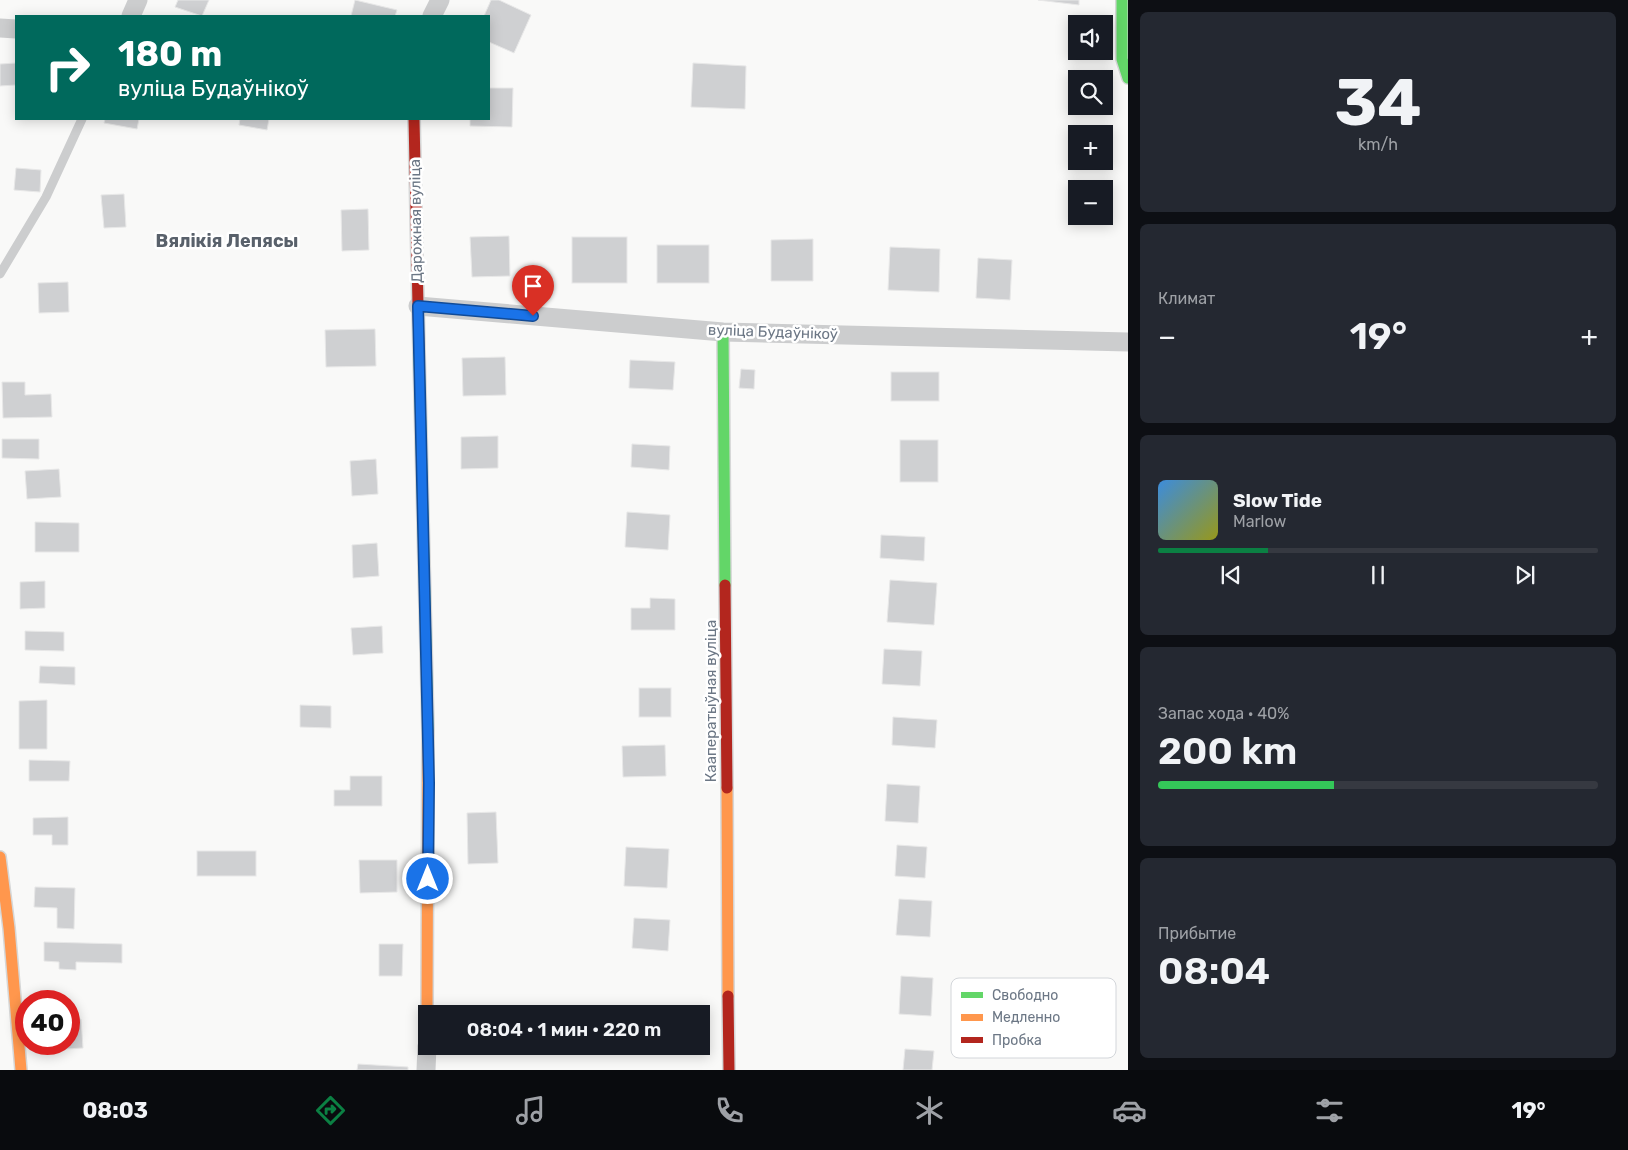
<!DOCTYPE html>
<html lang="ru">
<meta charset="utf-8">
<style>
body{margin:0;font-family:Rubik,sans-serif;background:#242831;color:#f1f3f6;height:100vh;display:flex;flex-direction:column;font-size:19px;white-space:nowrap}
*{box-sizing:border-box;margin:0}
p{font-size:16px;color:#9ea1a6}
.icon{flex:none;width:28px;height:28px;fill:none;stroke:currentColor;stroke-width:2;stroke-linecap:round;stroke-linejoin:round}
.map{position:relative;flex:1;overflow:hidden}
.sheet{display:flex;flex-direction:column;gap:12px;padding:12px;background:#0d0f14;width:500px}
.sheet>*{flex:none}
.guide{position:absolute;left:15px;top:15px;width:475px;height:105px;border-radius:0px;box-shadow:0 2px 12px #0003;background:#00695c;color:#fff;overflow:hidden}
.buttons{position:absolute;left:1068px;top:15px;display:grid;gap:10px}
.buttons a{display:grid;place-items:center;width:45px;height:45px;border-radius:0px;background:#171b24;box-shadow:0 2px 12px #0003;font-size:25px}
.speed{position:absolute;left:15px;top:990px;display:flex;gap:10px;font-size:25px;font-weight:700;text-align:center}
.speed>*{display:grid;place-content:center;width:65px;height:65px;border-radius:50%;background:#171b24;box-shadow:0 2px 12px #0003;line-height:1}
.speed .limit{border:8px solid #d22;background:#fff;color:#111}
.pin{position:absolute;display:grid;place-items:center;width:42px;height:42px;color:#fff;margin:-51px -21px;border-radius:50% 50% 50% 0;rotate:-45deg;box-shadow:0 0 5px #0007}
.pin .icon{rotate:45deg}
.me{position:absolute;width:55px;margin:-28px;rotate:0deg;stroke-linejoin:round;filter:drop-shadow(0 0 4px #0008)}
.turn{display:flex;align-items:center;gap:18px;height:105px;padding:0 20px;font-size:22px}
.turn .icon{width:65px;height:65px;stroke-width:2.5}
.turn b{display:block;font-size:35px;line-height:42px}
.big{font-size:38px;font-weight:600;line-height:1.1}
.sheet .card{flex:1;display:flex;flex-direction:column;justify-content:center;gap:8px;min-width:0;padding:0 18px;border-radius:8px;background:#242831}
.sheet .dial{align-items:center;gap:0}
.dial b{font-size:65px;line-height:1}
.song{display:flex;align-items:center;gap:15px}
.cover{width:60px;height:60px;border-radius:8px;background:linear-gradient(135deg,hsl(210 70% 55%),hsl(60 70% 35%))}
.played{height:5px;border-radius:2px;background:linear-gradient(90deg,#0b8043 25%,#363941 25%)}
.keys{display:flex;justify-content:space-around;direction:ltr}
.heat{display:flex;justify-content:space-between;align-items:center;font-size:28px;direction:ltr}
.charge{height:8px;border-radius:4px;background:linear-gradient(90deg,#34c759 40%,#363941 0)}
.trip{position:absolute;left:418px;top:1005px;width:292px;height:50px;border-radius:0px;background:#171b24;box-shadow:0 2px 12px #0003;font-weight:600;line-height:50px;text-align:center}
.dock{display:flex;height:80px;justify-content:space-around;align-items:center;background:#090b0e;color:#9ea1a6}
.dock .icon{width:35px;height:35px}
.dock .on{color:#0b8043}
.dock b{font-size:22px;color:#f1f3f6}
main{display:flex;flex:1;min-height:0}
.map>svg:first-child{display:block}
.building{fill:#cfd0d2;stroke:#e8e8e8}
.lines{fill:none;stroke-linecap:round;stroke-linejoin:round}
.fast-casing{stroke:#d6d7d7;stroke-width:14}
.slow-casing{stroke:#d6d7d7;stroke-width:14}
.jam-casing{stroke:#d6d7d7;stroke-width:14}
.lane{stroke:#cccdce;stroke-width:9}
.street{stroke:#cccdce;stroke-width:19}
.fast{stroke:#63d668;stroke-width:11}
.slow{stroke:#ff974d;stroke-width:11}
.jam{stroke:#b3261e;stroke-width:11}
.route-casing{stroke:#114b97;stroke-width:12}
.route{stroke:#1a73e8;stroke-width:9}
.labels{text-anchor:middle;stroke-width:5;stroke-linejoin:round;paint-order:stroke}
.street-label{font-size:15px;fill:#6c7785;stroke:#fff}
.quarter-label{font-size:18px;font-weight:bold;fill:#59616b;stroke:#fff}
.key{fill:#fff;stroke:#d3d6da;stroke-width:1}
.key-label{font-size:14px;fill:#6c7785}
</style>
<main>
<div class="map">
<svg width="1128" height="1070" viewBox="0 0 1128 1070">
<rect width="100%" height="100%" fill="#f9f9f8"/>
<g class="building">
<path d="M 178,0 L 209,0 L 202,16 L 175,7 Z"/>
<path d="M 355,0 L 397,10 L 395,16 L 351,16 Z"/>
<path d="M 491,0 L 499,0 L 531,15 L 514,53 L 489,42 L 489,16 L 484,16 Z"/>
<path d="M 1038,0 L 1079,0 L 1079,5 Z"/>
<path d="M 16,63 L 16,85 L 0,86 L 0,64 Z"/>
<path d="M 693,63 L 746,66 L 745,109 L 691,107 Z"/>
<path d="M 489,88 L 513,88 L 512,127 L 470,126 L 470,119 L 489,119 Z"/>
<path d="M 105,119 L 139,119 L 137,129 L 104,123 Z"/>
<path d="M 240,119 L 269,119 L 267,130 L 239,125 Z"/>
<path d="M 16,168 L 41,170 L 40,192 L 14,190 Z"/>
<path d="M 124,194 L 126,227 L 104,228 L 101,195 Z"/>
<path d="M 368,209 L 369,250 L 342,251 L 341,210 Z"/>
<path d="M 509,236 L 510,276 L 472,277 L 470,237 Z"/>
<rect x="572" y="237" width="55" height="46"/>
<path d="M 813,239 L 813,281 L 771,281 L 771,240 Z"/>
<rect x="657" y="245" width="52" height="38"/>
<path d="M 890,247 L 940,249 L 939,292 L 888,290 Z"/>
<path d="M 978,258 L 1012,260 L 1010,300 L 976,298 Z"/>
<path d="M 68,282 L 69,312 L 39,313 L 38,283 Z"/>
<path d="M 375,329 L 376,366 L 326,367 L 325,330 Z"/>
<path d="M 505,357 L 506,395 L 463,396 L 462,358 Z"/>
<path d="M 630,360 L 675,362 L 673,390 L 629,388 Z"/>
<path d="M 741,369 L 755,370 L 754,389 L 739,388 Z"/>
<rect x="891" y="372" width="48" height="29"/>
<path d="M 2,382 L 25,382 L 25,395 L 51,394 L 52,417 L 3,418 Z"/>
<path d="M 498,436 L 498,468 L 461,469 L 461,437 Z"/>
<path d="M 2,439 L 39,439 L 39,459 L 2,458 Z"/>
<rect x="900" y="440" width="38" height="42"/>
<path d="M 632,444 L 670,446 L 669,470 L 631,467 Z"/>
<path d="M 376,459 L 378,494 L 352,496 L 350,461 Z"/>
<path d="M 59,469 L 61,497 L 27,499 L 25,471 Z"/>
<path d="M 627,512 L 670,515 L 668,550 L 625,547 Z"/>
<path d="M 35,522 L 79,523 L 79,552 L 35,552 Z"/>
<path d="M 881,535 L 925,537 L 924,561 L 880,558 Z"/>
<path d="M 377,543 L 379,576 L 353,578 L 352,545 Z"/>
<path d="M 890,580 L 937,583 L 934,625 L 887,622 Z"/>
<path d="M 45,581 L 45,608 L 20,609 L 20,582 Z"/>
<path d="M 650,598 L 675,599 L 675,630 L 631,630 L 631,608 L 650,608 Z"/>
<path d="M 382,626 L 383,653 L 353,655 L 351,628 Z"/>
<path d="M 25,631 L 64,632 L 64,651 L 25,650 Z"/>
<path d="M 884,649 L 922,651 L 920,686 L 882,684 Z"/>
<path d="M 40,666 L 75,667 L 75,685 L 39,683 Z"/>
<rect x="639" y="688" width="32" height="29"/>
<path d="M 47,700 L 47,749 L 19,749 L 19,701 Z"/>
<path d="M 300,705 L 331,706 L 331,728 L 300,727 Z"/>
<path d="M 893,717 L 937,720 L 935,748 L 892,745 Z"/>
<path d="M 665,745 L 666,776 L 623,777 L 622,746 Z"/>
<path d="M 29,760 L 70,761 L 69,781 L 29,781 Z"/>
<path d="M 350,776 L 382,776 L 382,806 L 334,806 L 334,790 L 350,790 Z"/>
<path d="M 887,784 L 920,786 L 918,823 L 885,821 Z"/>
<path d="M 496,812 L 498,863 L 468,864 L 467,813 Z"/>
<path d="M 68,817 L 68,845 L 52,845 L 52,835 L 33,835 L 33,818 Z"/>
<path d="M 897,845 L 927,847 L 925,878 L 895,876 Z"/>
<path d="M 626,847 L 669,849 L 667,888 L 624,886 Z"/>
<rect x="197" y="851" width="59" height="25"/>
<path d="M 359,860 L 397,860 L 397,892 L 360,893 Z"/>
<path d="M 35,887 L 75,888 L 74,929 L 57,928 L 57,908 L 34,907 Z"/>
<path d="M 899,899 L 932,901 L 930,937 L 896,935 Z"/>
<path d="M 634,918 L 670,920 L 668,951 L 632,948 Z"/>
<path d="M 44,942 L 122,944 L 122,963 L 76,962 L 76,970 L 59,969 L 59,962 L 44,961 Z"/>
<path d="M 379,944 L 403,944 L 402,976 L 379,976 Z"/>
<path d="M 901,976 L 933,978 L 931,1016 L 899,1014 Z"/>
<path d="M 625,1010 L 662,1011 L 662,1014 L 625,1014 Z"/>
<path d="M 81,1019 L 83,1048 L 66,1049 L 66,1044 L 69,1044 L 69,1020 Z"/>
<path d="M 623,1046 L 660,1046 L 660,1053 L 623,1051 Z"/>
<path d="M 905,1049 L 934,1051 L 932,1070 L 903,1070 Z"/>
<path d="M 358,1064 L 408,1067 L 408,1070 L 357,1070 Z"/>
</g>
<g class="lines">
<defs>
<g id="fast">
<path d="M 1122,0 L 1122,59 L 1128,78"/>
<path d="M 723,332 L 725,585"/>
<path d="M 419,352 L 428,731"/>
</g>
<g id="slow">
<path d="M 727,788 L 728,996"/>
<path d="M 0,857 L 9,928 L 21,1070"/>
<path d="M 427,1014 L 428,731"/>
</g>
<g id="jam">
<path d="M 414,119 L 419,352"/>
<path d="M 725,585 L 727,788"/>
<path d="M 728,996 L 729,1070"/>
</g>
</defs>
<use href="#fast" class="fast-casing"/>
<use href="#slow" class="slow-casing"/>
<use href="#jam" class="jam-casing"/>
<path class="lane" d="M 0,274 L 46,197 L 82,119"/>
<g class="street">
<path d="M 131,16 L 138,0"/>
<path d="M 432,16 L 440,0"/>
<path d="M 0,28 L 16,29"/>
<path d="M 418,306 L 723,332 L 1128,342"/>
<path d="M 426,1070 L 427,1046"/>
</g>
<use href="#fast" class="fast"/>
<use href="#slow" class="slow"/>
<use href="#jam" class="jam"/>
</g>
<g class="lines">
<defs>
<path id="route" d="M 428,879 L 429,783 L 418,306 L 533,316"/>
</defs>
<use href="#route" class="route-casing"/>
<use href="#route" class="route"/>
</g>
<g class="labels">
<g class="street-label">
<text transform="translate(416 221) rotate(-91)" y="5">Дарожная вуліца</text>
<text transform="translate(773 332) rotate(2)" y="5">вуліца Будаўнікоў</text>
<text transform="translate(711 701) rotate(-90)" y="5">Кааператыўная вуліца</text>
</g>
<g class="quarter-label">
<text x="227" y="247">Вялікія Лепясы</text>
</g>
</g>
<rect x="951" y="978" width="165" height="80" rx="8" class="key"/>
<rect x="961" y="992" width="22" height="6" fill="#63d668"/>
<rect x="961" y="1014" width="22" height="7" fill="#ff974d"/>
<rect x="961" y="1037" width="22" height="6" fill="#b3261e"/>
<g class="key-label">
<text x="992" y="1000">Свободно</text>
<text x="992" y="1022">Медленно</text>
<text x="992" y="1045">Пробка</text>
</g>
</svg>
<div class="buttons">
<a><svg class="icon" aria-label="sound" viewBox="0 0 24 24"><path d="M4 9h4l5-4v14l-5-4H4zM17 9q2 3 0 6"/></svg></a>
<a><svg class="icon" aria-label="search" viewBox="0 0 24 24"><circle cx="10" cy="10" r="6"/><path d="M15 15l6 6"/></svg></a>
<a>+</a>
<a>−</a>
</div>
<div class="speed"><div class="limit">40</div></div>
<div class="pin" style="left:533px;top:316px;background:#d93025"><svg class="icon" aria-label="arrive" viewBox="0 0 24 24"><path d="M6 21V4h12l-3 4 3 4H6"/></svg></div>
<svg class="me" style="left:428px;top:879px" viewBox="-20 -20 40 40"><circle r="17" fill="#1a73e8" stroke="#fff" stroke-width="3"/><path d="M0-11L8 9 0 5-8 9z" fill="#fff"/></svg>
<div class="trip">08:04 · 1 мин · 220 m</div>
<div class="guide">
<div class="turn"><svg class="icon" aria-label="right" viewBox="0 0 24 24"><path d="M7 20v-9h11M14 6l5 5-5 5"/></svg><div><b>180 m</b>вуліца Будаўнікоў</div></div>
</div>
</div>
<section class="sheet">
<div class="card dial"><b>34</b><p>km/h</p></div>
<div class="card"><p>Климат</p>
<div class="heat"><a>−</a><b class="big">19°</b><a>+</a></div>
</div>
<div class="card">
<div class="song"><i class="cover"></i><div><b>Slow Tide</b><p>Marlow</p></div></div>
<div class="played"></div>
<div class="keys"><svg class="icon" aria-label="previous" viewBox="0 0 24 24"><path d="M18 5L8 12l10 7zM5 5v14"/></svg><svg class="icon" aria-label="pause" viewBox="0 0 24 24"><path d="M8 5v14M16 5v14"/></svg><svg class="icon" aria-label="next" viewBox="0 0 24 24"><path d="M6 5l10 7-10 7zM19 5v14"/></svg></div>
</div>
<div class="card"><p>Запас хода · 40%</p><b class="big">200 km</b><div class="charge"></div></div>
<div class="card"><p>Прибытие</p><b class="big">08:04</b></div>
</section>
</main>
<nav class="dock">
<b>08:03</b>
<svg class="icon on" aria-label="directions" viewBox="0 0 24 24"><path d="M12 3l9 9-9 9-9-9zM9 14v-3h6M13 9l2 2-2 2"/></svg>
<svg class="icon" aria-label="music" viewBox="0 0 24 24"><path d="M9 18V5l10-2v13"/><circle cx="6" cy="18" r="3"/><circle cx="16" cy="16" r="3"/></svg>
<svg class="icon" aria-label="phone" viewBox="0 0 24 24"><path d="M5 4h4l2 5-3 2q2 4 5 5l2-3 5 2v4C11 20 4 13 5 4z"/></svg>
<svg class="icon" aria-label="climate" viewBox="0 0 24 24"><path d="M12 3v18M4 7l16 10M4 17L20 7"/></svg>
<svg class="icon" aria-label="car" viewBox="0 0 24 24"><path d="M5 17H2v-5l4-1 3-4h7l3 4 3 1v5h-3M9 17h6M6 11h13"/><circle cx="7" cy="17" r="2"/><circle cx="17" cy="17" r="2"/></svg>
<svg class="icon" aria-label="filters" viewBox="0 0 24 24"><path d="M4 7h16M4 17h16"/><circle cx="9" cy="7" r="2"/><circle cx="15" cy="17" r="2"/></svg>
<b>19°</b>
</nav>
